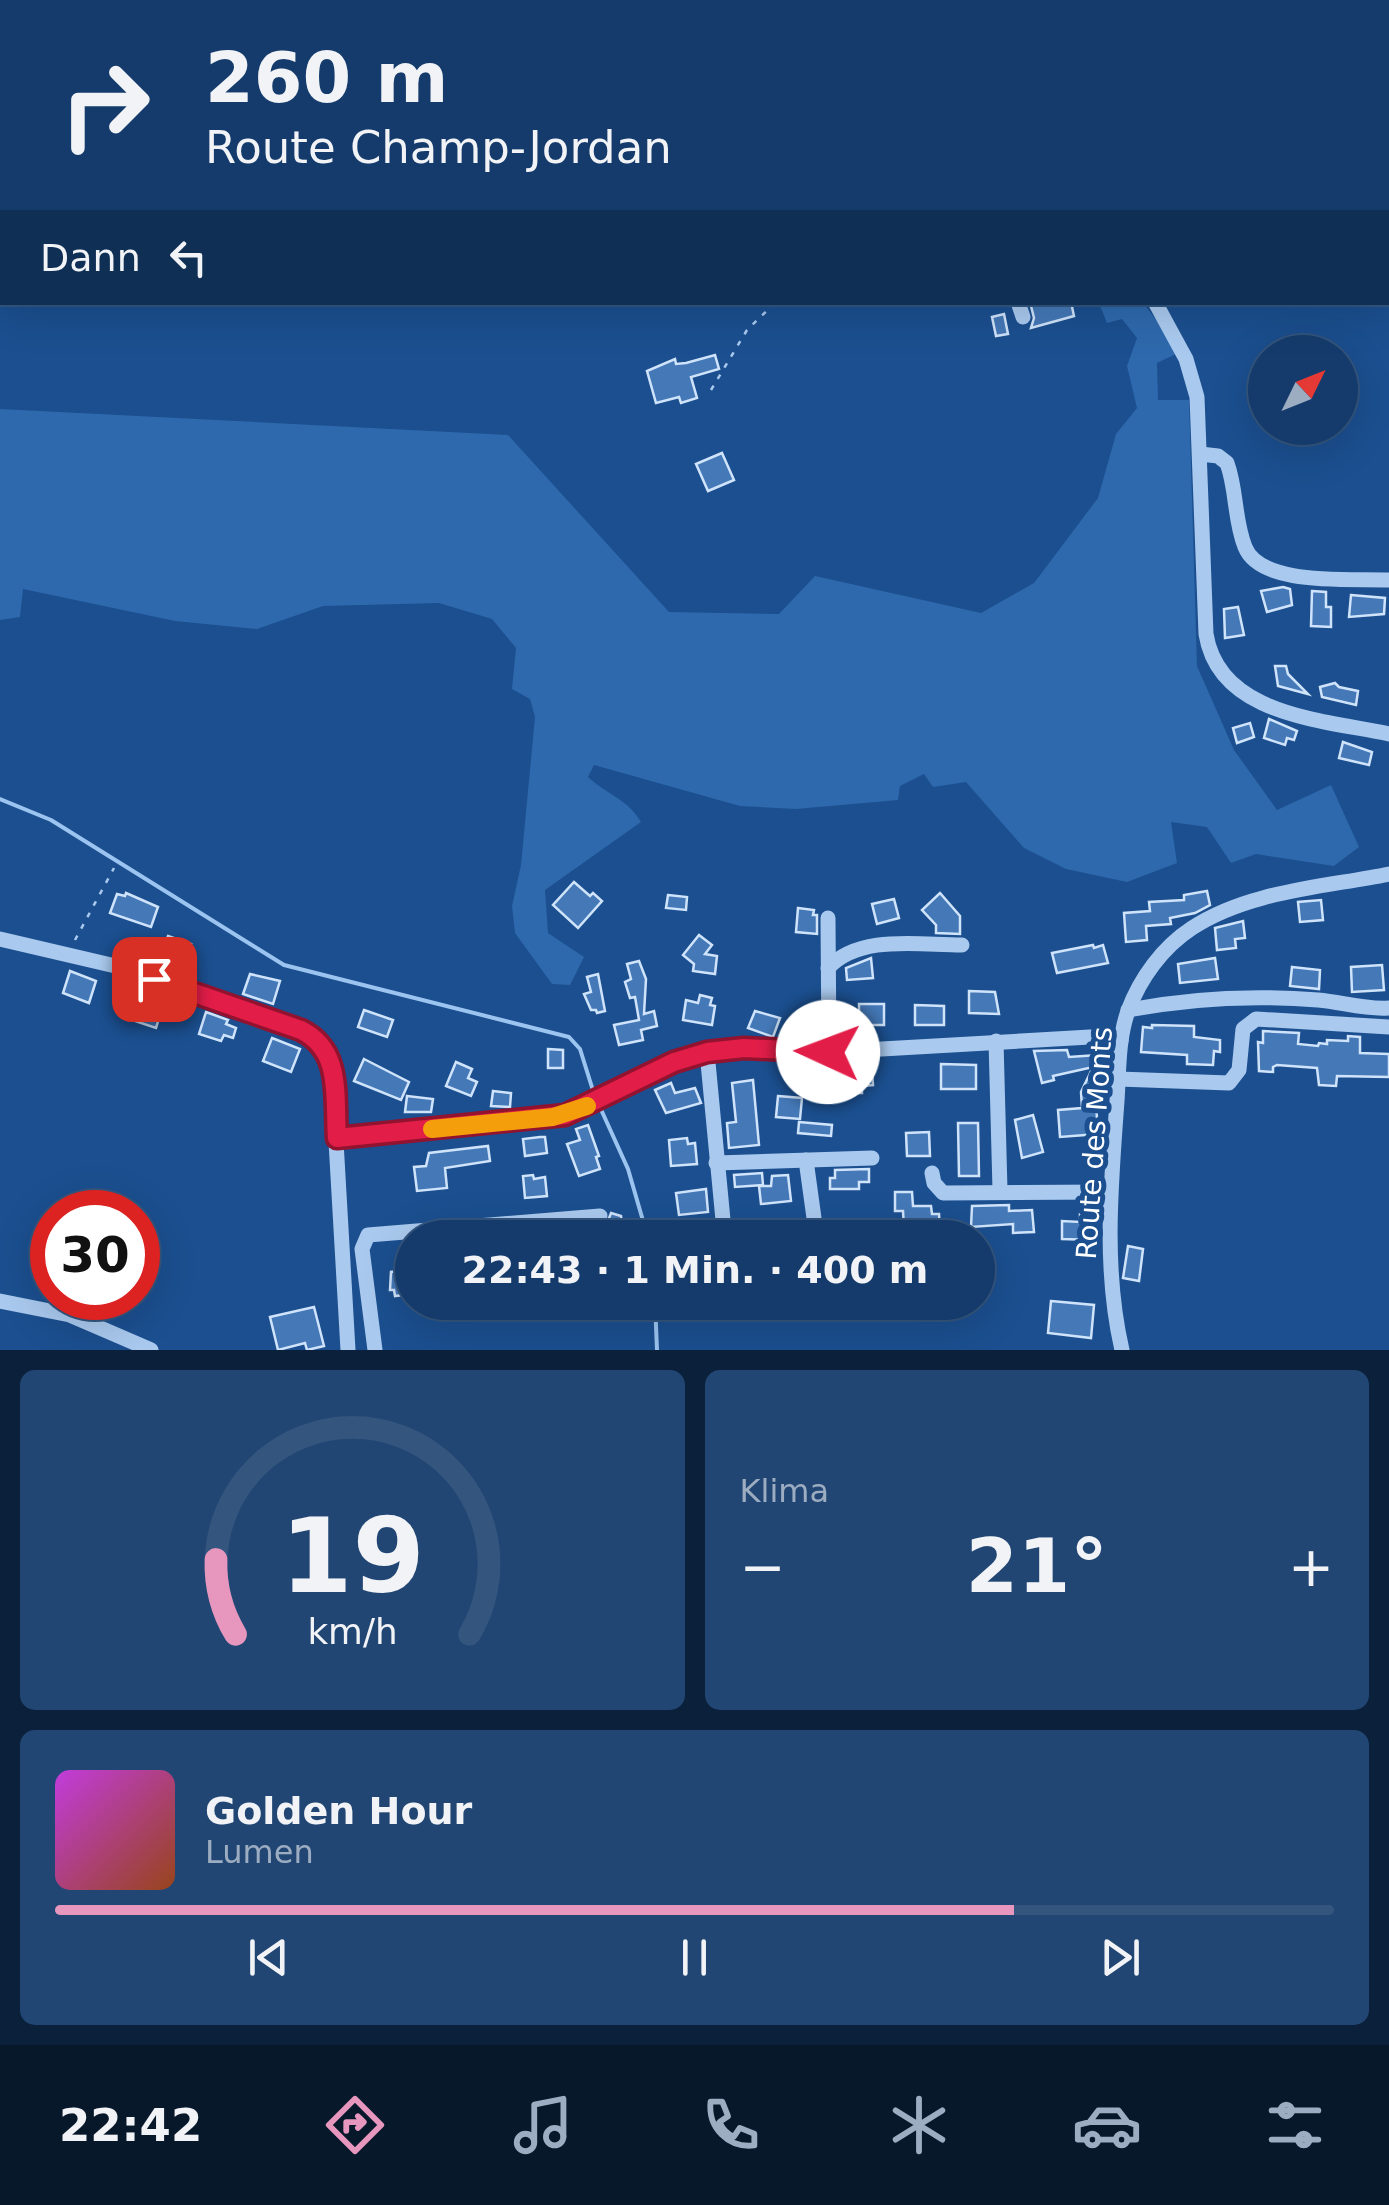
<!DOCTYPE html>
<html lang="de">
<meta charset="utf-8">
<style>
body{margin:0;font-family:"DejaVu Sans",sans-serif;background:#214673;color:#f1f3f6;height:100vh;display:flex;flex-direction:column;font-size:38px;white-space:nowrap}
*{box-sizing:border-box;margin:0}
p{font-size:32px;color:#9dadc1}
.icon{flex:none;width:55px;height:55px;fill:none;stroke:currentColor;stroke-width:2;stroke-linecap:round;stroke-linejoin:round}
.map{position:relative;height:1350px;overflow:hidden}
.drawer{display:flex;flex-direction:column;gap:20px;padding:20px;background:#0b203b;flex:1}
.drawer>*{flex:none}
.top-card{position:absolute;left:0px;top:0px;width:1390px;height:305px;box-shadow:0 10px 40px #0002,0 0 0 2px #33557e;background:#143b6b;color:#f1f3f6;overflow:hidden}
.needle{width:65px;rotate:47deg}
.fabs{position:absolute;left:1248px;top:335px;display:grid;gap:20px}
.fabs a{display:grid;place-items:center;width:110px;height:110px;border-radius:50%;background:#143b6b;box-shadow:0 10px 40px #0002,0 0 0 2px #33557e;font-size:50px}
.speed{position:absolute;left:30px;top:1190px;display:flex;gap:20px;font-size:50px;font-weight:700;text-align:center}
.speed>*{display:grid;place-content:center;width:130px;height:130px;border-radius:50%;background:#143b6b;box-shadow:0 10px 40px #0002,0 0 0 2px #33557e;line-height:1}
.speed .limit{border:15px solid #d22;background:#fff;color:#111}
.pin{position:absolute;display:grid;place-items:center;width:85px;height:85px;color:#fff;margin:-42px;border-radius:20px;box-shadow:0 5px 15px #0006}
.me{position:absolute;width:110px;margin:-55px;rotate:272deg;stroke-linejoin:round;filter:drop-shadow(0 0 8px #0008)}
.turn{display:flex;align-items:center;gap:35px;height:210px;padding:0 40px;font-size:45px}
.turn .icon{width:130px;height:130px;stroke-width:2.5}
.turn b{display:block;font-size:70px;line-height:85px}
.then{display:flex;align-items:center;height:95px;padding:0 40px;background:#0003;gap:20px;font-size:38px}
.big{font-size:75px;font-weight:700;line-height:1.1}
.drawer .tile{flex:1;display:flex;flex-direction:column;justify-content:center;gap:15px;min-width:0;padding:0 35px;border-radius:15px;background:#214673}
.drawer .dial{align-items:center;gap:0}
.dial svg{height:260px;overflow:visible;fill:none;stroke:#33557e;stroke-width:7;stroke-linecap:round;text-anchor:middle}
.dial text{fill:#f1f3f6;stroke:none}
.song{display:flex;align-items:center;gap:30px}
.cover{width:120px;height:120px;border-radius:15px;background:linear-gradient(135deg,hsl(290 70% 55%),hsl(20 70% 35%))}
.played{height:10px;border-radius:5px;background:linear-gradient(90deg,#e797bd 75%,#33557e 75%)}
.keys{display:flex;justify-content:space-around;direction:ltr}
.heat{display:flex;justify-content:space-between;align-items:center;font-size:55px;direction:ltr}
.drawer .tiles{flex:1;display:grid;gap:20px;grid-template-columns:1fr 1fr}
.tile:last-child{grid-column:span 2}
.trip{position:absolute;left:395px;top:1220px;width:600px;height:100px;border-radius:50px;background:#143b6b;box-shadow:0 10px 40px #0002,0 0 0 2px #33557e;font-weight:700;line-height:100px;text-align:center}
.tabs{display:flex;height:160px;justify-content:space-around;align-items:center;background:#08182b;color:#9dadc1}
.tabs .icon{width:70px;height:70px}
.tabs .on{color:#e797bd}
.tabs b{font-size:45px;color:#f1f3f6}
.map>svg:first-child{display:block}
.green{fill:#2e69ad}
.lines{fill:none;stroke-linecap:round;stroke-linejoin:round}
.stream{stroke:#9cc4f0;stroke-width:4}
.building{fill:#4478b7;stroke:#cfe3fa;stroke-width:2.5}
.path{stroke:#a9c9ee;stroke-width:2.5;stroke-dasharray:5 8;stroke-linecap:butt}
.minor{stroke:#a9c9ee;stroke-width:15}
.route-casing{stroke:#92132f;stroke-width:25}
.route{stroke:#e11d48;stroke-width:18}
.slow{stroke:#f59e0b;stroke-width:18}
.labels{text-anchor:middle;stroke-width:10;stroke-linejoin:round;paint-order:stroke}
.street-label{font-size:28px;fill:#fff;stroke:#1b4f8f}
</style>
<div class="map">
<svg width="1389" height="1350" viewBox="0 0 1389 1350">
<rect width="100%" height="100%" fill="#1b4f8f"/>
<path class="green" d="M 1099,303 L 1143,303 L 1166,332 L 1176,354 L 1157,363 L 1158,400 L 1189,400 L 1197,666 L 1234,750 L 1277,810 L 1331,785 L 1359,847 L 1334,866 L 1256,854 L 1231,863 L 1207,827 L 1171,822 L 1177,863 L 1127,882 L 1066,869 L 1024,848 L 966,782 L 933,787 L 924,774 L 900,786 L 898,800 L 796,809 L 740,806 L 594,765 L 588,777 C 606,794 628,799 641,822 L 545,890 L 548,933 L 584,957 L 570,985 L 552,984 L 515,933 L 512,906 L 521,865 L 535,717 L 530,699 L 512,689 L 516,648 L 492,619 L 439,603 L 323,606 L 257,629 L 175,621 L 23,589 L 20,617 L 0,620 L 0,409 L 508,435 L 669,612 L 779,614 L 815,576 L 981,613 L 1034,583 L 1098,498 L 1116,434 L 1137,408 L 1127,366 L 1137,338 L 1122,319 L 1107,323 Z"/>
<g class="lines">
<g class="stream">
<path d="M 0,799 L 51,820 L 284,965 L 569,1037 L 580,1049 L 595,1097"/>
<path d="M 599,1105 L 628,1169 L 648,1238"/>
<path d="M 655,1302 L 657,1350"/>
</g>
</g>
<g class="building">
<path d="M 1030,302 L 1071,302 L 1074,316 L 1031,328 L 1034,318 Z"/>
<path d="M 1004,314 L 1008,334 L 996,336 L 992,317 Z"/>
<path d="M 715,355 L 719,369 L 691,377 L 697,398 L 681,403 L 679,397 L 656,403 L 647,371 L 675,359 L 676,364 L 686,363 Z"/>
<path d="M 722,453 L 734,480 L 708,491 L 696,464 Z"/>
<path d="M 1283,587 L 1290,589 L 1292,605 L 1267,612 L 1261,591 Z"/>
<path d="M 1312,591 L 1326,592 L 1326,607 L 1331,607 L 1331,627 L 1311,626 Z"/>
<path d="M 1351,595 L 1385,598 L 1384,614 L 1349,617 Z"/>
<path d="M 1238,607 L 1244,635 L 1225,638 L 1224,609 Z"/>
<path d="M 1275,666 L 1286,666 L 1288,674 L 1308,694 L 1278,686 Z"/>
<path d="M 1335,683 L 1339,687 L 1358,691 L 1356,705 L 1322,697 L 1320,687 Z"/>
<path d="M 1269,719 L 1297,731 L 1294,740 L 1287,738 L 1285,745 L 1264,738 Z"/>
<path d="M 1250,723 L 1254,737 L 1237,743 L 1233,728 Z"/>
<path d="M 1343,742 L 1372,752 L 1369,765 L 1339,758 Z"/>
<path d="M 574,882 L 590,896 L 593,893 L 602,901 L 578,928 L 553,905 Z"/>
<path d="M 1207,891 L 1210,905 L 1195,913 L 1170,918 L 1171,924 L 1146,926 L 1147,940 L 1126,942 L 1124,913 L 1150,911 L 1149,902 L 1184,900 L 1184,895 Z"/>
<path d="M 126,893 L 158,907 L 151,927 L 110,913 L 117,894 L 125,896 Z"/>
<path d="M 940,893 L 960,916 L 960,934 L 936,933 L 936,925 L 922,910 Z"/>
<path d="M 668,895 L 687,897 L 686,910 L 666,908 Z"/>
<path d="M 894,899 L 899,918 L 877,924 L 872,904 Z"/>
<path d="M 1321,900 L 1323,920 L 1300,922 L 1298,902 Z"/>
<path d="M 798,908 L 814,910 L 813,915 L 817,915 L 817,934 L 796,932 Z"/>
<path d="M 1243,921 L 1245,938 L 1235,939 L 1236,948 L 1217,950 L 1215,928 Z"/>
<path d="M 699,935 L 712,945 L 705,954 L 717,956 L 715,974 L 693,971 L 694,964 L 683,955 Z"/>
<path d="M 168,936 L 191,944 L 184,965 L 160,956 Z"/>
<path d="M 1093,945 L 1094,948 L 1103,945 L 1108,963 L 1057,973 L 1052,953 Z"/>
<path d="M 871,958 L 873,978 L 847,980 L 846,968 Z"/>
<path d="M 1215,958 L 1218,979 L 1180,983 L 1178,964 Z"/>
<path d="M 639,961 L 646,979 L 644,1014 L 654,1011 L 657,1026 L 641,1030 L 643,1040 L 619,1045 L 614,1025 L 639,1020 L 635,997 L 630,998 L 625,982 L 631,979 L 627,964 Z"/>
<path d="M 1382,965 L 1384,990 L 1352,992 L 1351,967 Z"/>
<path d="M 1292,967 L 1320,970 L 1319,989 L 1290,986 Z"/>
<path d="M 70,971 L 96,981 L 89,1003 L 63,993 Z"/>
<path d="M 250,974 L 280,981 L 273,1004 L 243,994 Z"/>
<path d="M 598,974 L 605,1011 L 597,1013 L 596,1010 L 591,1010 L 584,994 L 591,992 L 587,977 Z"/>
<path d="M 969,991 L 995,992 L 999,1014 L 969,1013 Z"/>
<path d="M 700,995 L 712,998 L 710,1005 L 715,1006 L 712,1025 L 683,1020 L 686,1000 L 698,1003 Z"/>
<path d="M 137,997 L 163,1006 L 156,1028 L 129,1019 Z"/>
<rect x="859" y="1004" width="25" height="21"/>
<path d="M 915,1005 L 944,1006 L 944,1025 L 915,1025 Z"/>
<path d="M 364,1010 L 393,1020 L 387,1037 L 358,1027 Z"/>
<path d="M 755,1011 L 780,1018 L 773,1037 L 748,1028 Z"/>
<path d="M 206,1012 L 228,1020 L 226,1024 L 236,1028 L 233,1038 L 224,1035 L 221,1041 L 199,1034 Z"/>
<path d="M 1152,1025 L 1194,1026 L 1194,1037 L 1220,1040 L 1220,1052 L 1214,1051 L 1213,1065 L 1187,1064 L 1187,1055 L 1141,1052 L 1143,1027 L 1152,1028 Z"/>
<path d="M 1263,1031 L 1299,1033 L 1298,1044 L 1318,1046 L 1319,1043 L 1327,1044 L 1327,1040 L 1348,1041 L 1348,1036 L 1360,1037 L 1360,1053 L 1389,1054 L 1389,1077 L 1337,1076 L 1336,1086 L 1319,1085 L 1317,1068 L 1277,1065 L 1273,1067 L 1273,1072 L 1259,1071 L 1258,1042 L 1263,1043 Z"/>
<path d="M 272,1038 L 300,1049 L 291,1072 L 263,1061 Z"/>
<path d="M 548,1049 L 563,1050 L 563,1068 L 548,1068 Z"/>
<path d="M 1067,1050 L 1069,1057 L 1098,1055 L 1101,1050 L 1105,1079 L 1102,1088 L 1095,1088 L 1098,1134 L 1060,1137 L 1058,1110 L 1082,1108 L 1081,1092 L 1093,1067 L 1053,1076 L 1054,1080 L 1042,1083 L 1034,1051 Z"/>
<path d="M 364,1059 L 409,1082 L 401,1100 L 354,1081 Z"/>
<path d="M 456,1062 L 472,1069 L 468,1078 L 477,1082 L 471,1096 L 446,1086 Z"/>
<path d="M 941,1064 L 976,1065 L 976,1089 L 941,1089 Z"/>
<path d="M 872,1069 L 873,1085 L 862,1086 L 862,1093 L 824,1094 L 823,1071 Z"/>
<path d="M 753,1080 L 759,1145 L 729,1148 L 727,1123 L 736,1122 L 732,1083 Z"/>
<path d="M 671,1083 L 675,1093 L 695,1088 L 701,1103 L 666,1113 L 655,1090 Z"/>
<path d="M 493,1091 L 511,1093 L 510,1107 L 491,1106 Z"/>
<path d="M 407,1096 L 433,1099 L 431,1112 L 405,1112 Z"/>
<path d="M 778,1096 L 802,1098 L 800,1119 L 776,1117 Z"/>
<path d="M 1033,1115 L 1043,1152 L 1022,1158 L 1015,1120 Z"/>
<path d="M 799,1122 L 832,1125 L 831,1136 L 798,1133 Z"/>
<path d="M 958,1123 L 978,1123 L 979,1176 L 959,1176 Z"/>
<path d="M 588,1125 L 599,1156 L 596,1157 L 600,1169 L 579,1176 L 567,1144 L 580,1140 L 576,1129 Z"/>
<path d="M 929,1132 L 930,1156 L 907,1156 L 906,1133 Z"/>
<path d="M 540,1137 L 545,1137 L 547,1153 L 525,1156 L 523,1139 Z"/>
<path d="M 687,1138 L 688,1144 L 695,1143 L 697,1164 L 671,1166 L 669,1140 Z"/>
<path d="M 488,1146 L 490,1161 L 445,1168 L 447,1188 L 417,1191 L 414,1167 L 426,1166 L 429,1153 Z"/>
<path d="M 869,1169 L 869,1182 L 859,1182 L 859,1189 L 830,1189 L 830,1178 L 835,1178 L 835,1170 Z"/>
<path d="M 762,1173 L 763,1185 L 735,1187 L 734,1175 Z"/>
<path d="M 533,1175 L 534,1179 L 545,1177 L 547,1196 L 525,1198 L 523,1176 Z"/>
<path d="M 788,1175 L 791,1201 L 761,1204 L 759,1186 L 771,1186 L 772,1176 Z"/>
<path d="M 706,1189 L 708,1212 L 679,1215 L 676,1193 Z"/>
<path d="M 895,1192 L 912,1192 L 913,1206 L 931,1206 L 932,1214 L 939,1214 L 940,1230 L 904,1228 L 903,1211 L 895,1211 Z"/>
<path d="M 1009,1205 L 1009,1211 L 1032,1210 L 1034,1232 L 1013,1233 L 1013,1224 L 971,1227 L 972,1206 Z"/>
<path d="M 611,1213 L 621,1216 L 622,1224 L 630,1223 L 632,1234 L 607,1238 L 606,1226 Z"/>
<path d="M 1080,1214 L 1096,1215 L 1095,1240 L 1062,1239 L 1062,1221 L 1080,1222 Z"/>
<path d="M 763,1220 L 765,1238 L 749,1238 L 747,1222 Z"/>
<path d="M 863,1220 L 864,1238 L 843,1238 L 842,1221 Z"/>
<path d="M 785,1224 L 795,1238 L 766,1238 Z"/>
<path d="M 1128,1246 L 1143,1249 L 1139,1281 L 1123,1278 Z"/>
<path d="M 412,1270 L 412,1294 L 395,1296 L 394,1290 L 390,1290 L 391,1272 Z"/>
<path d="M 1051,1301 L 1094,1305 L 1091,1338 L 1048,1333 Z"/>
<path d="M 314,1307 L 324,1346 L 307,1350 L 305,1343 L 278,1350 L 270,1317 Z"/>
</g>
<g class="lines">
<g class="path">
<path d="M 1383,0 L 1384,2"/>
<path d="M 1388,12 L 1389,16"/>
<path d="M 1388,40 L 1389,36"/>
<path d="M 711,390 L 747,330 L 776,302"/>
<path d="M 75,940 L 114,868"/>
</g>
<g class="minor">
<path d="M 951,0 L 954,2"/>
<path d="M 1018,302 L 1023,317"/>
<path d="M 1155,302 L 1186,359 L 1197,397 L 1206,634 C 1219,716 1324,720 1389,734"/>
<path d="M 1200,454 L 1218,456 L 1227,463 C 1237,490 1234,520 1245,547 C 1261,587 1351,578 1389,580"/>
<path d="M 828,918 L 829,1052"/>
<path d="M 0,939 L 124,968 L 301,1030 C 321,1040 330,1050 332,1072 L 348,1350"/>
<path d="M 828,968 C 860,934 918,945 962,945"/>
<path d="M 1128,1010 C 1191,998 1255,995 1318,1000 C 1342,1002 1365,1010 1389,1008"/>
<path d="M 996,1041 L 1000,1190"/>
<path d="M 707,1052 L 723,1220"/>
<path d="M 1119,1079 L 1229,1083 L 1239,1070 L 1243,1029 L 1256,1019 L 1389,1027"/>
<path d="M 337,1137 L 565,1115 L 674,1061 L 729,1049 L 829,1052 L 1090,1037 L 1121,1041"/>
<path d="M 806,1160 L 814,1218"/>
<path d="M 716,1163 L 872,1158"/>
<path d="M 932,1173 L 934,1183 L 943,1193 L 1110,1192"/>
<path d="M 0,1301 L 70,1315 L 151,1350"/>
<path d="M 375,1350 L 362,1249 L 368,1235 L 600,1216"/>
<path d="M 1122,1350 C 1103,1268 1111,1184 1117,1101 C 1119,1071 1118,1039 1128,1011 C 1140,978 1163,947 1192,928 C 1248,891 1325,887 1389,874"/>
</g>
</g>
<g class="lines">
<defs>
<path id="route" d="M 154,979 L 301,1030 C 343,1051 334,1097 337,1138 L 565,1115 L 674,1062 L 707,1052 L 744,1048 L 828,1052"/>
</defs>
<use href="#route" class="route-casing"/>
<use href="#route" class="route"/>
<path class="slow" d="M 432,1129 L 553,1117 L 587,1106"/>
</g>
<g class="labels">
<g class="street-label">
<text transform="translate(1094 1143) rotate(-86)" y="10">Route des Monts</text>
</g>
</g>
</svg>
<div class="fabs">
<a><svg class="needle" viewBox="-14 -14 28 28"><path d="M0-13l5 13h-10z" fill="#e53935"/><path d="M0 13l5-13h-10z" fill="#9dadc1"/></svg></a>
</div>
<div class="speed"><div class="limit">30</div></div>
<div class="pin" style="left:154px;top:979px;background:#d93025"><svg class="icon" aria-label="arrive" viewBox="0 0 24 24"><path d="M6 21V4h12l-3 4 3 4H6"/></svg></div>
<svg class="me" style="left:828px;top:1052px" viewBox="-20 -20 40 40"><circle r="19" fill="#fff"/><path d="M0-13L10 11 0 6-10 11z" fill="#e11d48"/></svg>
<div class="trip">22:43 · 1 Min. · 400 m</div>
<div class="top-card">
<div class="turn"><svg class="icon" aria-label="right" viewBox="0 0 24 24"><path d="M7 20v-9h11M14 6l5 5-5 5"/></svg><div><b>260 m</b>Route Champ-Jordan</div></div>
<div class="then">Dann<svg class="icon" aria-label="left" viewBox="0 0 24 24"><path d="M17 20v-9H6M10 6l-5 5 5 5"/></svg></div>
</div>
</div>
<section class="drawer">
<div class="tiles">
<div class="tile dial"><svg viewBox="0 0 100 80">
<path d="M14 69A42 42 0 1 1 86 69"/>
<path d="M14 69A42 42 0 0 1 8 46" stroke="#e797bd"/>
<text x="50" y="56" font-size="32" font-weight="700">19</text>
<text x="50" y="72" font-size="11">km/h</text>
</svg></div>
<div class="tile"><p>Klima</p>
<div class="heat"><a>−</a><b class="big">21°</b><a>+</a></div>
</div>
<div class="tile">
<div class="song"><i class="cover"></i><div><b>Golden Hour</b><p>Lumen</p></div></div>
<div class="played"></div>
<div class="keys"><svg class="icon" aria-label="previous" viewBox="0 0 24 24"><path d="M18 5L8 12l10 7zM5 5v14"/></svg><svg class="icon" aria-label="pause" viewBox="0 0 24 24"><path d="M8 5v14M16 5v14"/></svg><svg class="icon" aria-label="next" viewBox="0 0 24 24"><path d="M6 5l10 7-10 7zM19 5v14"/></svg></div>
</div>
</div>
</section>
<nav class="tabs">
<b>22:42</b>
<svg class="icon on" aria-label="directions" viewBox="0 0 24 24"><path d="M12 3l9 9-9 9-9-9zM9 14v-3h6M13 9l2 2-2 2"/></svg>
<svg class="icon" aria-label="music" viewBox="0 0 24 24"><path d="M9 18V5l10-2v13"/><circle cx="6" cy="18" r="3"/><circle cx="16" cy="16" r="3"/></svg>
<svg class="icon" aria-label="phone" viewBox="0 0 24 24"><path d="M5 4h4l2 5-3 2q2 4 5 5l2-3 5 2v4C11 20 4 13 5 4z"/></svg>
<svg class="icon" aria-label="climate" viewBox="0 0 24 24"><path d="M12 3v18M4 7l16 10M4 17L20 7"/></svg>
<svg class="icon" aria-label="car" viewBox="0 0 24 24"><path d="M5 17H2v-5l4-1 3-4h7l3 4 3 1v5h-3M9 17h6M6 11h13"/><circle cx="7" cy="17" r="2"/><circle cx="17" cy="17" r="2"/></svg>
<svg class="icon" aria-label="filters" viewBox="0 0 24 24"><path d="M4 7h16M4 17h16"/><circle cx="9" cy="7" r="2"/><circle cx="15" cy="17" r="2"/></svg>
</nav>
